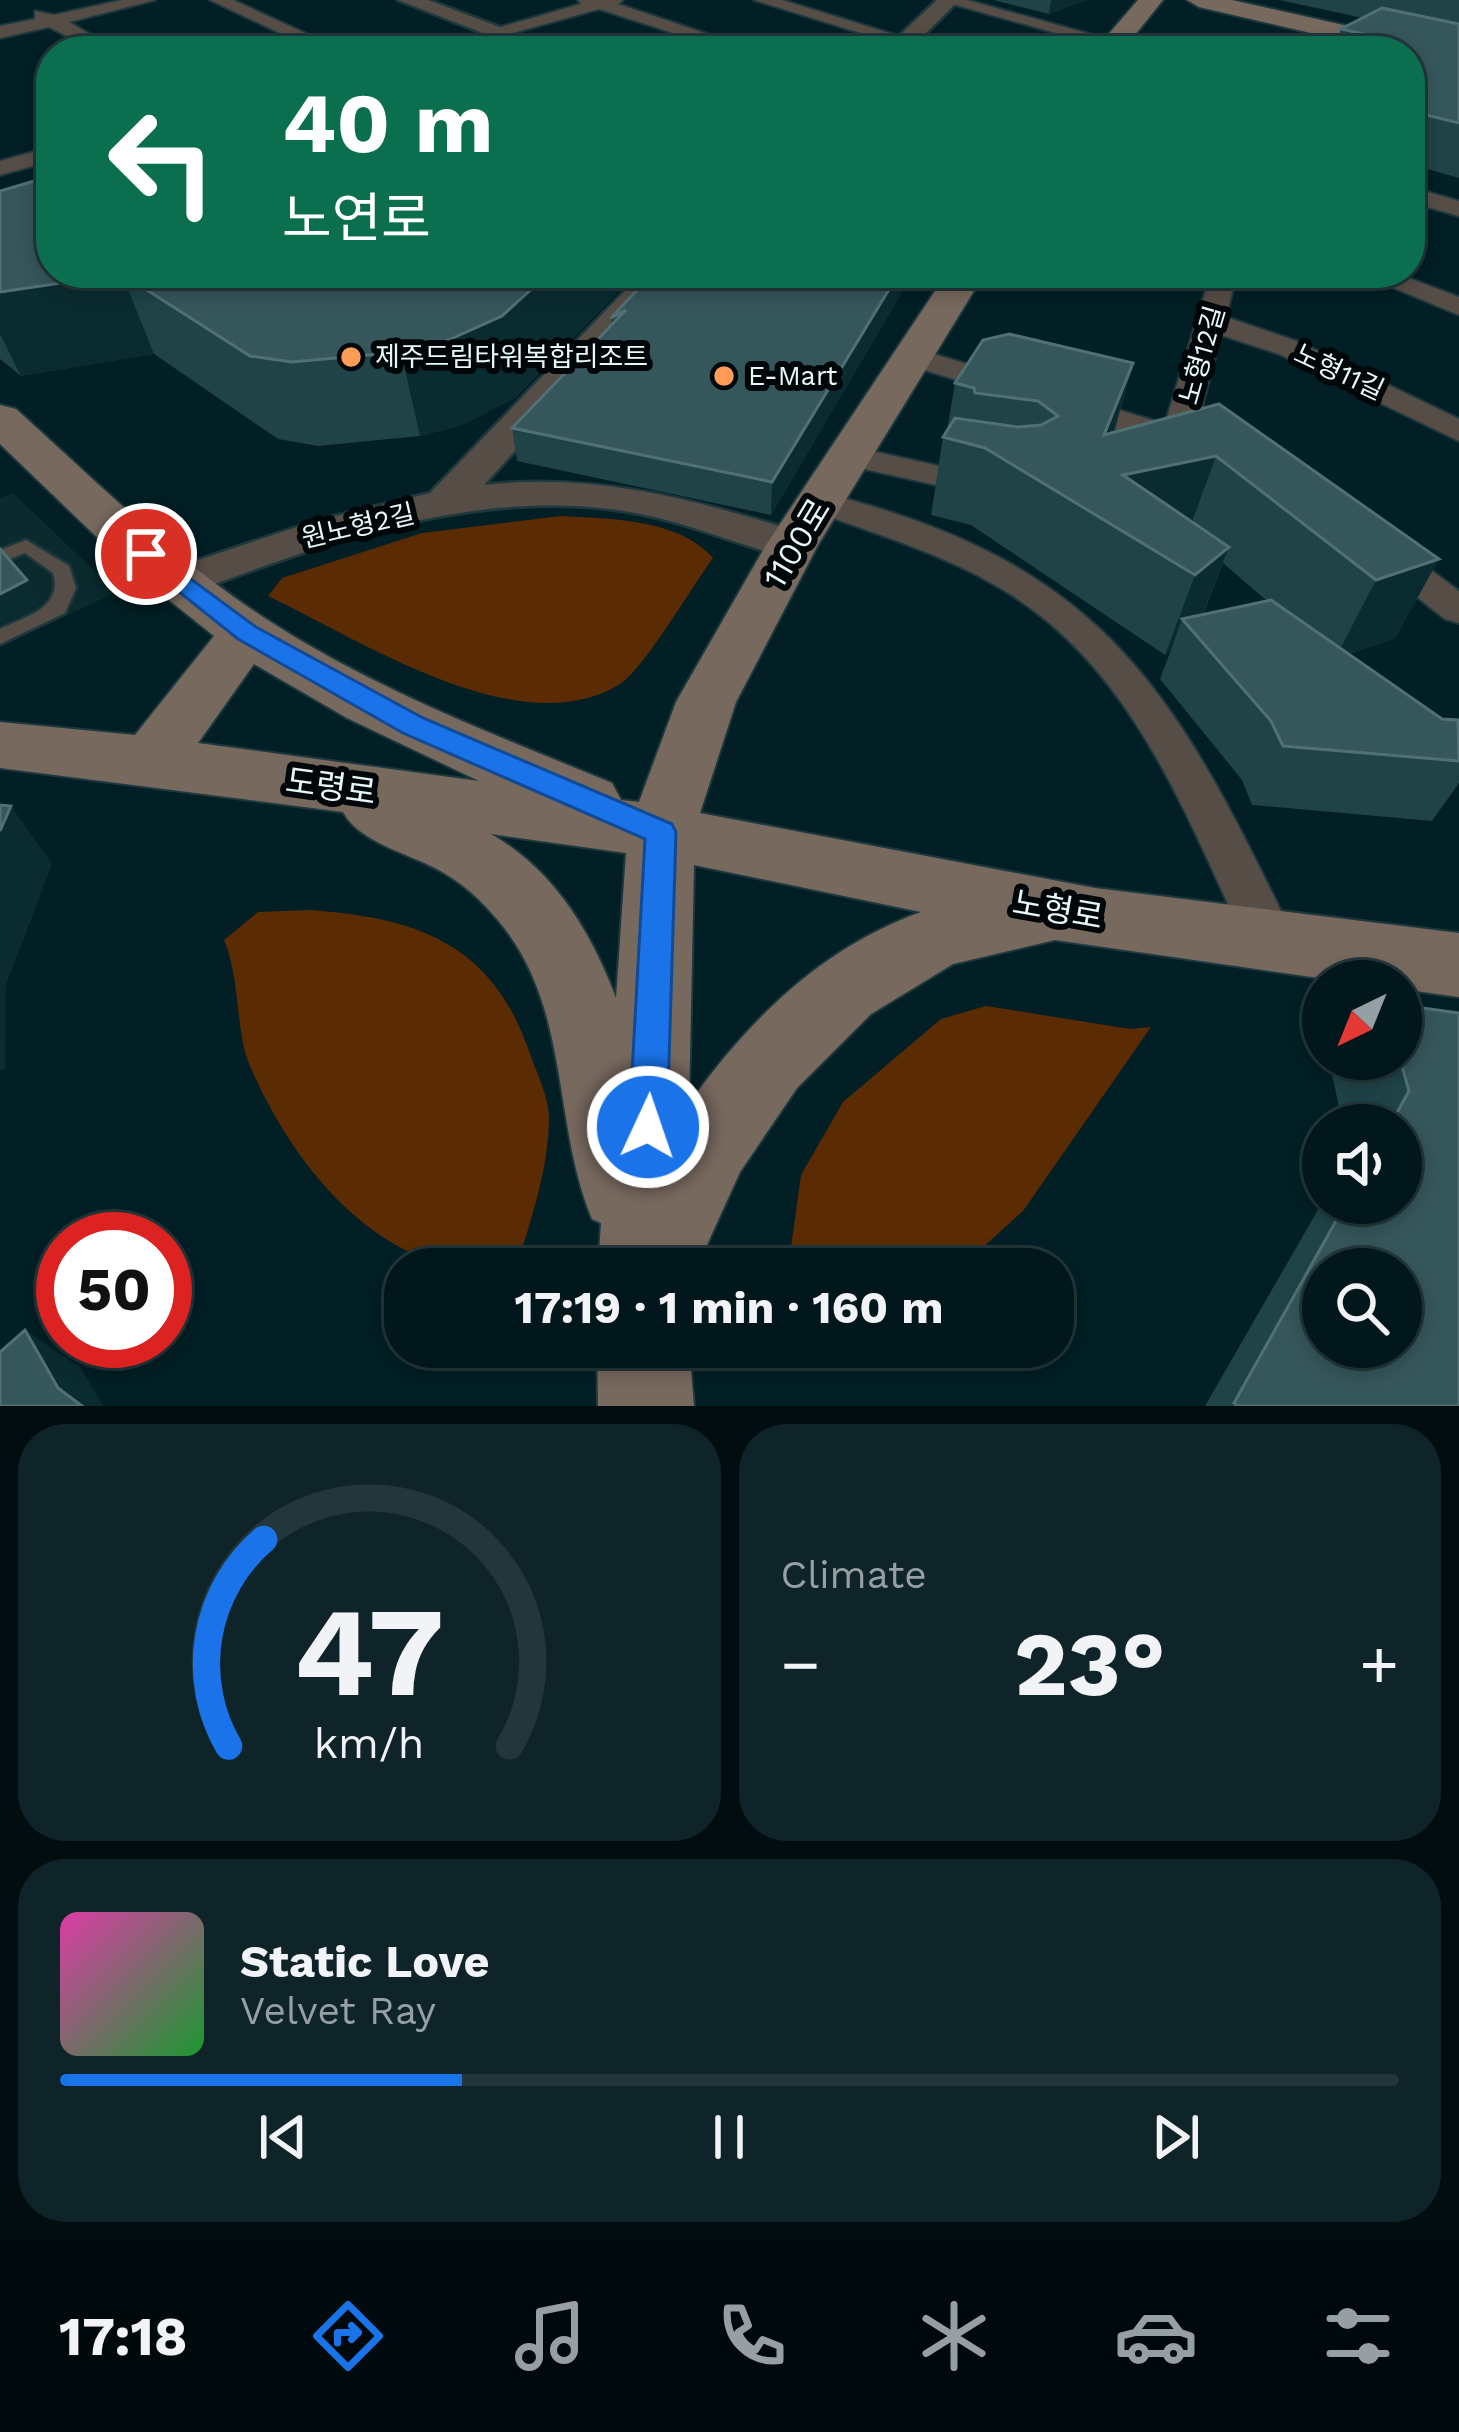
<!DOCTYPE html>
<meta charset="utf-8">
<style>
body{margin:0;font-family:"Work Sans","Noto Sans KR",sans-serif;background:#0f2428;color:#f1f3f6;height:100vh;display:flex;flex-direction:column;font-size:45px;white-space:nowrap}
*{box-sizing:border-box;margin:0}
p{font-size:39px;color:#969fa3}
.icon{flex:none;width:66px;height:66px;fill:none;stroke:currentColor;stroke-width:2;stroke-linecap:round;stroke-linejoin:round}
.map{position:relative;height:1406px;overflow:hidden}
.sheet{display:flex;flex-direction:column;gap:18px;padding:18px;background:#010d0f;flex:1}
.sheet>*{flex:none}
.top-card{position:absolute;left:36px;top:36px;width:1389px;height:252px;border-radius:48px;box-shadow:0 6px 18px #0003,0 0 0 3px #23363a;background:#0b6e4f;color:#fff;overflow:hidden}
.needle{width:78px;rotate:223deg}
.tools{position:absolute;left:1302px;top:960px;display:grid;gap:24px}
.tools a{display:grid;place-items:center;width:120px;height:120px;border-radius:50%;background:#01171b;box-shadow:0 6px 18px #0003,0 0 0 3px #23363a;font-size:60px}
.speed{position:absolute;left:36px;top:1212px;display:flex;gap:24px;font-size:60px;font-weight:700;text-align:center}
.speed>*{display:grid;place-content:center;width:156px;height:156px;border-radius:50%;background:#01171b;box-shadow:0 6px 18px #0003,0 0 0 3px #23363a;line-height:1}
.speed .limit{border:18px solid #d22;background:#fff;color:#111}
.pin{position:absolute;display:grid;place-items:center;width:102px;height:102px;color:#fff;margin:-51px;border:6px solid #fff;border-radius:50%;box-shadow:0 3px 12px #0007}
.me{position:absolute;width:132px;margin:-66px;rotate:3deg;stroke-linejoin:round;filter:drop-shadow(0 0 9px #0008)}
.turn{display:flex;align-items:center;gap:42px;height:252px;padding:0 48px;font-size:54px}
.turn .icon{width:156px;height:156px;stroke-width:2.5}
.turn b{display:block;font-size:84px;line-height:102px}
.big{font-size:90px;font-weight:700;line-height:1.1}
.sheet .widget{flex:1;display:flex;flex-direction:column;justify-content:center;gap:18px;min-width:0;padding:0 42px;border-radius:48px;background:#0f2428}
.sheet .dial{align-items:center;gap:0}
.dial svg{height:312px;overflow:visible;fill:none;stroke:#23363a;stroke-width:7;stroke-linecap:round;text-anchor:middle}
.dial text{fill:#f1f3f6;stroke:none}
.song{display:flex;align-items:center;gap:36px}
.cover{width:144px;height:144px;border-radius:18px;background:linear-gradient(135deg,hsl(320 70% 55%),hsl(130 70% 35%))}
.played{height:12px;border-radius:6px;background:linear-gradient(90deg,#1a73e8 30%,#23363a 30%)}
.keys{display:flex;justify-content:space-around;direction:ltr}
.heat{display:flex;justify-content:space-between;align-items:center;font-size:66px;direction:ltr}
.sheet .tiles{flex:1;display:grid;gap:18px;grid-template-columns:1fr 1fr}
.widget:last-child{grid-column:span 2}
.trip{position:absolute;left:384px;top:1248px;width:690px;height:120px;border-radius:48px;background:#01171b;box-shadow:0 6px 18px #0003,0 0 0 3px #23363a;font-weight:700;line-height:120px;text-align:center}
.menu{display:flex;height:192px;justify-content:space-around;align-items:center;background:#00090b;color:#969fa3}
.menu .icon{width:84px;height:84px}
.menu .selected{color:#1a73e8}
.menu b{font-size:54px;color:#f1f3f6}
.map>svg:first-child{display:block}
.built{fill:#0a2a2e}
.green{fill:#5b2c04}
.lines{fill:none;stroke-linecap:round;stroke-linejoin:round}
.service-casing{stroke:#1d393e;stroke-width:5}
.minor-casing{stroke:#1d393e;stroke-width:4}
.tertiary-casing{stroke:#1d393e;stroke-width:5}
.secondary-casing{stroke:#1d393e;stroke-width:4}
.service{fill:#574d47;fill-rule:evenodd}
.minor{fill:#574d47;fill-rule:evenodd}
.tertiary{fill:#574d47;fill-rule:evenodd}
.secondary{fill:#78695f;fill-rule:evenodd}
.wall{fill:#1f4347;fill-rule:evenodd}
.shaded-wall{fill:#0a2c31}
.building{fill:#35565b;stroke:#507074;stroke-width:3;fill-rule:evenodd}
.route{fill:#1a73e8;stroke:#114b97;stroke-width:3}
.poi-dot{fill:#fd9c56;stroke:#010709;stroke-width:4.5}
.labels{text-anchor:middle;stroke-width:12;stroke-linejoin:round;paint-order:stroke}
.far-street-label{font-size:27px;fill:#e7f8fa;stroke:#010709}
.far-poi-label{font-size:27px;fill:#e7f8fa;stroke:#010709;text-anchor:start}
.street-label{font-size:33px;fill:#e7f8fa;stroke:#010709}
</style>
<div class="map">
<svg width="1459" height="1406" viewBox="0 0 1459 1406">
<rect width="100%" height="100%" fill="#011f24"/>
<path class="built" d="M 13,493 L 117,592 L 0,647 L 0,498 Z"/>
<g class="green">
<path d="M 560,516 C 609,519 678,518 713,558 C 693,585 644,669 620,684 C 520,746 361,640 268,596 L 282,578 L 422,533 Z"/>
<path d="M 310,910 C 419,918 493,944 530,1054 C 537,1073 548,1096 549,1116 C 549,1169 531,1219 516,1269 C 496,1269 472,1272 452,1267 C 356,1245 287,1152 250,1066 C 235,1032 241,981 224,940 L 258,912 Z"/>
<path d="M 986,1006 L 1130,1029 L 1151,1027 L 1023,1211 L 959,1269 L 788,1269 L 801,1175 L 843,1102 L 941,1019 Z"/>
</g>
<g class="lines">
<defs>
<path id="service" d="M 26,540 L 69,566 L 76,588 L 65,613 L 0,644 L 0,629 C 27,616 63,608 53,573 L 25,553 L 0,563 L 0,550 Z"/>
<g id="minor">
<path d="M 122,0 L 155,0 L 69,22 L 119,51 L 95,51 L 49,27 L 0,38 L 0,26 L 35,19 L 35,11 L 54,15 Z"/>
<path d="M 210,0 L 233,0 L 344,51 L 318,51 Z"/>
<path d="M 578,0 L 623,0 L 618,4 L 758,51 L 729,51 L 599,9 L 448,51 L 417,51 L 581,4 Z"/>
<path d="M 754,0 L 782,0 L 915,41 L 899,45 Z"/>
<path d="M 938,0 L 967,0 L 1122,43 L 1113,49 Z"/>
<path d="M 1340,30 L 1356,34 L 1331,51 L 1307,51 Z"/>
<path d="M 51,147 L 51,161 L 0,175 L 0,161 Z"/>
<path d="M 1410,187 L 1459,201 L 1459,216 L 1410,202 Z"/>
<path d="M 1211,273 L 1237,273 L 1226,317 L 1299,342 L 1459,419 L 1459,441 L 1279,354 L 1221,335 L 1195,433 L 1211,444 L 1195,454 L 902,363 L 898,357 L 913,348 L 924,351 L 1165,424 Z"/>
<path d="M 1358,273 L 1395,273 L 1459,297 L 1459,315 Z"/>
<path d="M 849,446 L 1007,481 L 1012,488 L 995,498 L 837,463 L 832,456 Z"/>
<path d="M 820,492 C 1106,563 1174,689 1294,938 L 1287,953 L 1269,960 L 1251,953 C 1188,823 1139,676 1010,594 C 949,555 875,534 808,509 L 803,502 Z"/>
<path d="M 1379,538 L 1392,541 L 1459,591 L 1459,623 L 1445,619 L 1366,557 L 1361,549 L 1366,541 Z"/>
</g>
<g id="tertiary">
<path d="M 398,0 L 428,0 L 563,51 L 529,51 Z"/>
<path d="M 937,0 L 959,0 L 908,51 L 883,51 Z"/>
<path d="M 642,273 L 676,273 L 484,485 C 598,472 700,501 808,535 L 814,545 L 808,555 L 792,559 C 735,544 682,520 624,511 C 476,488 330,541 194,592 L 178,597 L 162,592 L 155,582 L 162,572 L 315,521 L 430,493 Z"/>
</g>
<g id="secondary">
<path d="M 1138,0 L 1163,0 L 1122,51 L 1094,51 Z"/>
<path d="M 1187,0 L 1232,0 L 1459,51 L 1459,67 L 1410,56 L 1410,51 L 1388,51 L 1199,7 Z"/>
<path d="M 947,273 L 985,273 L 818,545 L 736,702 L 700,813 L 1095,888 L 1459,933 L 1459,997 L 1401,989 L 1401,981 L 1339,981 L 1055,940 L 953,964 L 871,1014 L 797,1088 L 740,1172 L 696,1269 L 598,1269 L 601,1223 L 592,1219 C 553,1125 570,1014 505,929 C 488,907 468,887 444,873 C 413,854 360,844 343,812 L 0,768 L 0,722 L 135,735 L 214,636 L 129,568 L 0,444 L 0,405 L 16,409 C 96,481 173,558 263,617 C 371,688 493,734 612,783 L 621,800 L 639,802 L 676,702 L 766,545 ZM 254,664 L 347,718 L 479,781 L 198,743 ZM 491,834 L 626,853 L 616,998 C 591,932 554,870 491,834 ZM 694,865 L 921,912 C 823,947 748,1020 689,1104 Z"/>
<path d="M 597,1347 L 689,1347 L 694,1406 L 598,1406 Z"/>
</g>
</defs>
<use href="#service" class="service-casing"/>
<use href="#minor" class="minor-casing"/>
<use href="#tertiary" class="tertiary-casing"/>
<use href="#secondary" class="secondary-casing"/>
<use href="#service" class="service"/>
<use href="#minor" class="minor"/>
<use href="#tertiary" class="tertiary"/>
<use href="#secondary" class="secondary"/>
</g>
<g class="wall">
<path d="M 993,0 L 1087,0 L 1049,14 Z"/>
<path d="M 1279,0 L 1459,0 L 1459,178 L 1410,164 L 1410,51 L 1333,51 L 1341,29 L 1363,18 Z"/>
<path d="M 0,191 L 51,273 L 636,273 L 515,398 L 462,425 L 420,436 L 318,446 L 278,439 L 154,354 L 21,376 L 0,359 Z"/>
<path d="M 660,276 L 902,292 L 771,515 L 517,461 L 512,428 L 612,325 L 611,318 Z"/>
<path d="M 1133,363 L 1114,433 L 1219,404 L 1439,559 L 1395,638 L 1349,654 L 1442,719 L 1459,722 L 1459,783 L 1432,821 L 1252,805 L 1242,780 L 1160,679 L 1171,650 L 1165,655 L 971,525 L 931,515 L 943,437 L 947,430 L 955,383 ZM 1223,563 L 1267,601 L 1203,615 Z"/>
<path d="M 1459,1013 L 1459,1406 L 1205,1406 L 1323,1201 L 1323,1203 L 1401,1203 L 1401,1125 L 1343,1125 L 1331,1070 L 1340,1059 L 1401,1059 Z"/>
</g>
<g class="shaded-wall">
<path d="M 1051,0 L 1087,0 L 1049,14 Z"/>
<path d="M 549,273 L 636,273 L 515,398 L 462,425 L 420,436 L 401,352 Z"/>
<path d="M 899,273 L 904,273 L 902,292 L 771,515 L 772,482 Z"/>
<path d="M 122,274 L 154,354 L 21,376 L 0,334 L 0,292 Z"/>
<path d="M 1133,363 L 1112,438 L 1083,512 L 1104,435 Z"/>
<path d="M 1216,456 L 1188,533 L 1123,475 Z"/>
<path d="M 1229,547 L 1198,626 L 1182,619 L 1171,650 L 1165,655 L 1195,575 Z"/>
<path d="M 1439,559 L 1395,638 L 1335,659 L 1376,580 Z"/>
<path d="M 27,580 L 40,603 L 0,624 L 0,594 Z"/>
<path d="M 11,806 L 52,864 L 6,985 L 5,1069 L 0,1071 L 0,831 Z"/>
<path d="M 25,1330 L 81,1368 L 103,1406 L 82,1406 L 58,1388 Z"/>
</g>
<g class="building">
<path d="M 1382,8 L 1459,24 L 1459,123 L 1410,111 L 1410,51 L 1383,51 L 1399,42 L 1341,29 Z"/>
<path d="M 51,176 L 51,273 L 549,273 L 502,316 L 446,341 L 401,352 L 292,362 L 250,356 L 122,274 L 0,292 L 0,191 Z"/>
<path d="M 653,273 L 660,273 L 660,276 L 663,273 L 899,273 L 772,482 L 512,428 L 626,310 L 611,318 Z"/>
<path d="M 1009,334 L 1133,363 L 1104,435 L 1219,404 L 1439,559 L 1376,580 L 1216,456 L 1123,475 L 1229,547 L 1195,575 L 985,448 L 943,437 L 955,418 L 1018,427 L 1041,425 L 1058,416 L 1038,401 L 975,393 L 974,388 L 955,383 L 983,340 Z"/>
<path d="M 0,549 L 27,580 L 0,594 Z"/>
<path d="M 1271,600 L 1442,719 L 1458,720 L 1459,761 L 1283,746 L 1271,721 L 1182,619 Z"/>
<path d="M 0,805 L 11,806 L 0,831 Z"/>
<path d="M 1401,1005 L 1459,1013 L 1459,1406 L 1237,1406 L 1234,1403 L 1346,1203 L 1401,1203 L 1401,1125 L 1390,1125 L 1409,1091 L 1400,1059 ZM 1323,1269 L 1401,1269 L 1401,1347 L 1323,1347 Z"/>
<path d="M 25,1330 L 58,1388 L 82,1406 L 0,1406 L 0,1352 Z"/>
</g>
<path class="route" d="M 146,546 L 256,627 L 423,718 L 672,824 L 676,832 L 667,1127 L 661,1140 L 648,1145 L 635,1140 L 629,1127 L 645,839 L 403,733 L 238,639 L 138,559 L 138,548 Z"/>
<g class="poi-dot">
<circle cx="351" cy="357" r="12"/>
<circle cx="724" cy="376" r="12"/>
</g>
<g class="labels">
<g class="far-street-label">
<text transform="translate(1202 355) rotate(-74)" y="9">노형12길</text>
<text transform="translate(1339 372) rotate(25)" y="9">노형11길</text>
<text transform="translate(358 526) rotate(-13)" y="9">원노형2길</text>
</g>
<g class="far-poi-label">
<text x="375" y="366">제주드림타워복합리조트</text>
<text x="748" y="385">E-Mart</text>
</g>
<g class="street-label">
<text transform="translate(796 543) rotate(-59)" y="12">1100로</text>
<text transform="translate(331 786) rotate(8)" y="12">도령로</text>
<text transform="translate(1058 909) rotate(10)" y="12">노형로</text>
</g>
</g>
</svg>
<div class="tools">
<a><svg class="needle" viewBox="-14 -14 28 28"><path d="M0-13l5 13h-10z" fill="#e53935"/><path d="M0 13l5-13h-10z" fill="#969fa3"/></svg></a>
<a><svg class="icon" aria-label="sound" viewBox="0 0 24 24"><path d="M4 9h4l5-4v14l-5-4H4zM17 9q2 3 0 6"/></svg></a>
<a><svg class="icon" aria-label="search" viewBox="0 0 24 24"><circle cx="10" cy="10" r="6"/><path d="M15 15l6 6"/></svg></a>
</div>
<div class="speed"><div class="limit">50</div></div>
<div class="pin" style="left:146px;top:554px;background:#d93025"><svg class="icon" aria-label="arrive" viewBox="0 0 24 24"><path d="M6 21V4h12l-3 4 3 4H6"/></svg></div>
<svg class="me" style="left:648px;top:1127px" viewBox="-20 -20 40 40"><circle r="17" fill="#1a73e8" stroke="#fff" stroke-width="3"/><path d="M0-11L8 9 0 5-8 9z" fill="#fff"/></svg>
<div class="trip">17:19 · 1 min · 160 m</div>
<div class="top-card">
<div class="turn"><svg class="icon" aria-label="left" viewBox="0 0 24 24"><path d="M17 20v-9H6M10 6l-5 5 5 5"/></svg><div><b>40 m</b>노연로</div></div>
</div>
</div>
<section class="sheet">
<div class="tiles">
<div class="widget dial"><svg viewBox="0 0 100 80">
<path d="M14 69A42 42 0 1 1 86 69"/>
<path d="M14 69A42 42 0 0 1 23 16" stroke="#1a73e8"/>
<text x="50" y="56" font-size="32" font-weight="700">47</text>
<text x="50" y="72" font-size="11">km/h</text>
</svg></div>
<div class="widget"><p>Climate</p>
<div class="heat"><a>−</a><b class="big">23°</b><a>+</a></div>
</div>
<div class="widget">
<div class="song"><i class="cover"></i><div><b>Static Love</b><p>Velvet Ray</p></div></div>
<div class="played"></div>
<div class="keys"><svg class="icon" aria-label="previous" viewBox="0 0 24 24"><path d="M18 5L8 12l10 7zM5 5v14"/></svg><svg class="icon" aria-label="pause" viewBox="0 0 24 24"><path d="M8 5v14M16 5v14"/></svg><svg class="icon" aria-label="next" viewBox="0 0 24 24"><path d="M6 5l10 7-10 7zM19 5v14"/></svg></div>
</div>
</div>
</section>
<nav class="menu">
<b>17:18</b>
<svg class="icon selected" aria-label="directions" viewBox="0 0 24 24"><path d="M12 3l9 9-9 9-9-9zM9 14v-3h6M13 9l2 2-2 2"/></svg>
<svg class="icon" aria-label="music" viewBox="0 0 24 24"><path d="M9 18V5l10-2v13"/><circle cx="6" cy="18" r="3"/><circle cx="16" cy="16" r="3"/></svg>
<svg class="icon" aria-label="phone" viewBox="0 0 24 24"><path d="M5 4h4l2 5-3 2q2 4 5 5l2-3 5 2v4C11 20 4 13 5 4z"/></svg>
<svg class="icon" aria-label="climate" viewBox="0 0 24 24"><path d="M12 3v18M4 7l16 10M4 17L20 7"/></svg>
<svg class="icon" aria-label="car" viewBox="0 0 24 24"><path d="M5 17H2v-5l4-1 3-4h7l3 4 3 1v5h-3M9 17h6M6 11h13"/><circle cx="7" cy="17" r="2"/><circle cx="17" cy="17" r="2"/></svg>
<svg class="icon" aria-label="filters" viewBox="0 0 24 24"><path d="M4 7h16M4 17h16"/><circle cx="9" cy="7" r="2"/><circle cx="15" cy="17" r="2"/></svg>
</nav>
